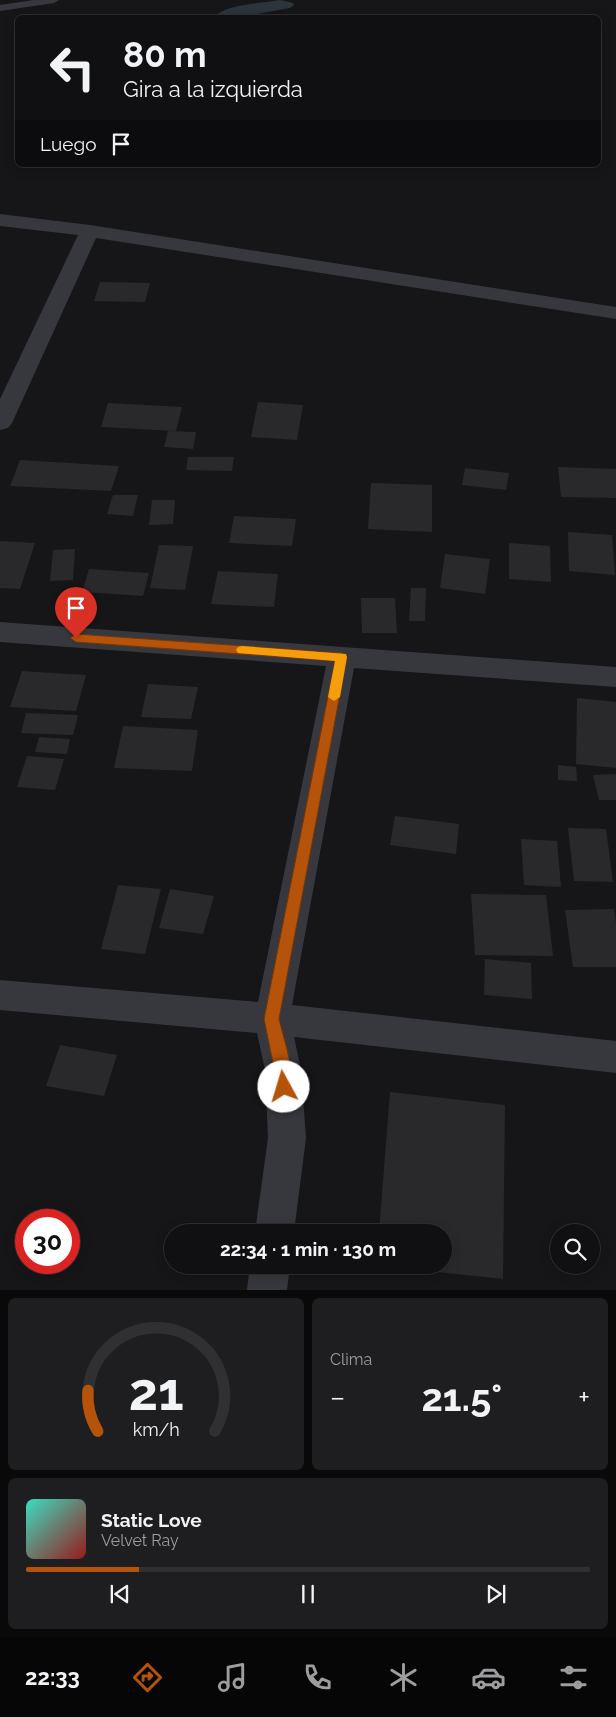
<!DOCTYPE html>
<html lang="es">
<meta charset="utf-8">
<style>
body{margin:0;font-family:Raleway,sans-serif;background:#1e1e20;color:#f1f3f6;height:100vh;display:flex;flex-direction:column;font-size:19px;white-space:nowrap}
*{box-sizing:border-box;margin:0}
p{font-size:16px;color:#9c9d9f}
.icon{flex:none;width:28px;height:28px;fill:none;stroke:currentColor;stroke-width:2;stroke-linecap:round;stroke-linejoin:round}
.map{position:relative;height:1290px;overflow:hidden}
.drawer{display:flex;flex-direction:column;gap:8px;padding:8px;background:#09090a;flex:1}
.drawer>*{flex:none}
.top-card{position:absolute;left:15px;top:15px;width:586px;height:152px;border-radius:8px;box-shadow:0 2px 12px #0003,0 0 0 1px #303032;background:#101012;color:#f1f3f6;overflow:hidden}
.tools{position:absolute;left:550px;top:1224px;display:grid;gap:10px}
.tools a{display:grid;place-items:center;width:50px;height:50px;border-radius:50%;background:#101012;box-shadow:0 2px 12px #0003,0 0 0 1px #303032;font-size:25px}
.speed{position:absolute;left:15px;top:1209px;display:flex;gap:10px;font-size:25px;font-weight:700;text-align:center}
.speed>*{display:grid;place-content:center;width:65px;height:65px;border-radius:50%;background:#101012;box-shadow:0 2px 12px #0003,0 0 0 1px #303032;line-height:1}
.speed .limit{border:8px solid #d22;background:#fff;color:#111}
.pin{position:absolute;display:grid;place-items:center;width:42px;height:42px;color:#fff;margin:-51px -21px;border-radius:50% 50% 50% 0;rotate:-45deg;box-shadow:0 0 5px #0007}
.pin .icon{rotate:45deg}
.me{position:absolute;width:55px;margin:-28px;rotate:354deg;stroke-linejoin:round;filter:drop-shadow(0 0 4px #0008)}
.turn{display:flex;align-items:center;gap:18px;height:105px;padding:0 25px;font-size:22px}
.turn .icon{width:65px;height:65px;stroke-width:2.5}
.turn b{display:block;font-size:35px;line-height:42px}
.then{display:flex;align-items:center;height:48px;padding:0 25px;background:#0003;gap:10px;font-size:19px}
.big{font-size:38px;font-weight:700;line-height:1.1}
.drawer .widget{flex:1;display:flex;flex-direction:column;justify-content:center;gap:8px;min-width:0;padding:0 18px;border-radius:8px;background:#1e1e20}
.drawer .dial{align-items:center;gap:0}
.dial svg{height:130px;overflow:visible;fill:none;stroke:#303032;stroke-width:7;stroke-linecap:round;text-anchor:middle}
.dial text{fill:#f1f3f6;stroke:none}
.song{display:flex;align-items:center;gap:15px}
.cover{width:60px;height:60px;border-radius:8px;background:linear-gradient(135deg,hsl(170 70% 55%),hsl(0 70% 35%))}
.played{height:5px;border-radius:2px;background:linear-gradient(90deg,#b45309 20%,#303032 20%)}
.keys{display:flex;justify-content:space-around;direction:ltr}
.heat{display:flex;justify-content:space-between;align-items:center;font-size:28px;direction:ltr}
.drawer .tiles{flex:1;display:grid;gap:8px;grid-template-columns:1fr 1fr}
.widget:last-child{grid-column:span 2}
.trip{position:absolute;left:164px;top:1224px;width:288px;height:50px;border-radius:25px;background:#101012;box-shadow:0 2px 12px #0003,0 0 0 1px #303032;font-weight:700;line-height:50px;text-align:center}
.dock{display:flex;height:80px;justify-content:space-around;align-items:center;background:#060607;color:#9c9d9f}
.dock .icon{width:35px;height:35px}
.dock .current{color:#b45309}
.dock b{font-size:22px;color:#f1f3f6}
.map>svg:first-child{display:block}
.water{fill:#2c353c}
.building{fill:#29292c}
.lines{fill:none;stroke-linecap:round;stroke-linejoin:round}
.service{fill:#37383d;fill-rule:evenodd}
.minor{fill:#37383d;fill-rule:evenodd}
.route{fill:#b45309;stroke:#753606}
.slow{fill:#f59e0b}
</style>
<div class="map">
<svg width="616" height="1290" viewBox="0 0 616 1290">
<rect width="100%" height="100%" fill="#161618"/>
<path class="water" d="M 281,0 L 293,3 L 294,5 L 290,8 L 241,17 L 217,17 L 216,15 C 230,4 263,3 281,0 Z"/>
<g class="building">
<path d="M 100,282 L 150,283 L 145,302 L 94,301 Z"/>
<path d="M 258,402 L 303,405 L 297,440 L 251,437 Z"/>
<path d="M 108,403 L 182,407 L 176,431 L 101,427 Z"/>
<path d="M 168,431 L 196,432 L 193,449 L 164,447 Z"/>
<path d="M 188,457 L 234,457 L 232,471 L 186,470 Z"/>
<path d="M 20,460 L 119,466 L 111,491 L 10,486 Z"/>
<path d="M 558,467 L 616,469 L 616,498 L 561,497 Z"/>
<path d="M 465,468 L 509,473 L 506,490 L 462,485 Z"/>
<path d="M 371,483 L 432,485 L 432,532 L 368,529 Z"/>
<path d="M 113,495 L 138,495 L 133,516 L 107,514 Z"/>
<path d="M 152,500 L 175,500 L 173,524 L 149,525 Z"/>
<path d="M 234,516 L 296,519 L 292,546 L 229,543 Z"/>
<path d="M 568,532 L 612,535 L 615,575 L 569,571 Z"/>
<path d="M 0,541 L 35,543 L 20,589 L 0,588 Z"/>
<path d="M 509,543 L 550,546 L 551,582 L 509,579 Z"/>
<path d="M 159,545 L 193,546 L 185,590 L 150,588 Z"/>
<path d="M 75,549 L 73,580 L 50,581 L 53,550 Z"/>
<path d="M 445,554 L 490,559 L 485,594 L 440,588 Z"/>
<path d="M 89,569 L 149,573 L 143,596 L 82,592 Z"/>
<path d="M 218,571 L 278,574 L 274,607 L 211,604 Z"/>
<path d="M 411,588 L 426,588 L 425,621 L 409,621 Z"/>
<path d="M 361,598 L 395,598 L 397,633 L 362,633 Z"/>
<path d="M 22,671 L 86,675 L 76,711 L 10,707 Z"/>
<path d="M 148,684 L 198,687 L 191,719 L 141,717 Z"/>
<path d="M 577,698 L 616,702 L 616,768 L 576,764 Z"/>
<path d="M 26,713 L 78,715 L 73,735 L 21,733 Z"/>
<path d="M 123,726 L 198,730 L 192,771 L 114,768 Z"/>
<path d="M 39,737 L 70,739 L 67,754 L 35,752 Z"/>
<path d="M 27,756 L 64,759 L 55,790 L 17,787 Z"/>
<path d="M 558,765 L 576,767 L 577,781 L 558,780 Z"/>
<path d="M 616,774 L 616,800 L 599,800 L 593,775 Z"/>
<path d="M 395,816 L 459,824 L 456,854 L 390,845 Z"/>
<path d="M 568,828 L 606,829 L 613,882 L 574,881 Z"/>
<path d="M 521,839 L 557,841 L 561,887 L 524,885 Z"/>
<path d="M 118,885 L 161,889 L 145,954 L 101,949 Z"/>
<path d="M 170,889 L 214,896 L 203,934 L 159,928 Z"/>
<path d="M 471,894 L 546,895 L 553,956 L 475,955 Z"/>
<path d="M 614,909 L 616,923 L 616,967 L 573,967 L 565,910 Z"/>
<path d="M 485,959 L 531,963 L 532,999 L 484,995 Z"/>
<path d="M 60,1045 L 117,1055 L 104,1096 L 46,1086 Z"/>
<path d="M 390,1092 L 505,1105 L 503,1279 L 381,1266 L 442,1265 L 442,1232 L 379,1232 Z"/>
</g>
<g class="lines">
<path class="service" d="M 34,0 L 59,0 L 54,3 L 0,11 L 0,5 Z"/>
<g class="minor">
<path d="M 0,214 L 90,225 L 616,307 L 616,319 L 96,238 L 12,423 L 8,428 L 0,430 L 0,399 L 78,235 L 0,226 Z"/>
<path d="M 0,622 L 616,667 L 616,687 L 354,668 L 292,1005 L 616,1041 L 616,1073 L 294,1037 L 301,1070 L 306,1138 L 294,1232 L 255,1232 L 268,1138 L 265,1070 L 257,1033 L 0,1010 L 0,980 L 258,1002 L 326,666 L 0,642 Z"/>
<path d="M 250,1265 L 290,1265 L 287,1290 L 247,1290 Z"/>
</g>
</g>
<path class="route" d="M 76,634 L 342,653 L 347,657 L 279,1019 C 283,1037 297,1075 289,1092 L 284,1094 L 279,1092 L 264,1019 L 335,661 L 76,642 L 70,638 Z"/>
<path class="slow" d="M 242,646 L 346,654 L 347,657 L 340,697 L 334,701 L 328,697 L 335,661 L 238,653 L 236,650 L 238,647 Z"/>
</svg>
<div class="tools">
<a><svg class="icon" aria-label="search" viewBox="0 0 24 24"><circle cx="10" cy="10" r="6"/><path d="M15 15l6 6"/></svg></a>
</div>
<div class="speed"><div class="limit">30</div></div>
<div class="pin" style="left:76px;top:638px;background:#d93025"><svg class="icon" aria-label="arrive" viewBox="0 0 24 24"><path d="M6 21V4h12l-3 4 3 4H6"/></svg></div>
<svg class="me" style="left:284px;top:1087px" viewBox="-20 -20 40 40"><circle r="19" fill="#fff"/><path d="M0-13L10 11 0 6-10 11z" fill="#b45309"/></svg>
<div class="trip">22:34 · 1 min · 130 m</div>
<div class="top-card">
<div class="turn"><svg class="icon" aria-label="left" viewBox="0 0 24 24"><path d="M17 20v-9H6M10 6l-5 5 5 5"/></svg><div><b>80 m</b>Gira a la izquierda</div></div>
<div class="then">Luego<svg class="icon" aria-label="arrive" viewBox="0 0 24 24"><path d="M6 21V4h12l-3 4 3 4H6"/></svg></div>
</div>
</div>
<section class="drawer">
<div class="tiles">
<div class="widget dial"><svg viewBox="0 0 100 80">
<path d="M14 69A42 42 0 1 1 86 69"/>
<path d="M14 69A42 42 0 0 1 8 44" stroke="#b45309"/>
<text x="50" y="56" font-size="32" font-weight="700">21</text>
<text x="50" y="72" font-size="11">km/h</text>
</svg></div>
<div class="widget"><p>Clima</p>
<div class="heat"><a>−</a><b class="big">21.5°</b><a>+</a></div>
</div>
<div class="widget">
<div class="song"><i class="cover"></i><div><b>Static Love</b><p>Velvet Ray</p></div></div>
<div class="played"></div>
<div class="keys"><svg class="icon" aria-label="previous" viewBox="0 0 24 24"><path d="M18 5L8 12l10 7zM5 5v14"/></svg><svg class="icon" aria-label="pause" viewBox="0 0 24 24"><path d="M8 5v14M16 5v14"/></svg><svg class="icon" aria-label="next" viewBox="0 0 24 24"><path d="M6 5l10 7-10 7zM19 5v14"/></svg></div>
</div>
</div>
</section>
<nav class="dock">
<b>22:33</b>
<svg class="icon current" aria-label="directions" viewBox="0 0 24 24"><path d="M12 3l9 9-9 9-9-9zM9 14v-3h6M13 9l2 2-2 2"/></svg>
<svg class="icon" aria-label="music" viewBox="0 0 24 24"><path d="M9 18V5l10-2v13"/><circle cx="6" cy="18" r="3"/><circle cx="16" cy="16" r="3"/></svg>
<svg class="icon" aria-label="phone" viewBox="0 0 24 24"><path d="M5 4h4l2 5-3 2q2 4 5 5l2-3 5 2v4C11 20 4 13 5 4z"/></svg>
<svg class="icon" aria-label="climate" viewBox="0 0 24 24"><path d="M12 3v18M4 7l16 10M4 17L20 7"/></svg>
<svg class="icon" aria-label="car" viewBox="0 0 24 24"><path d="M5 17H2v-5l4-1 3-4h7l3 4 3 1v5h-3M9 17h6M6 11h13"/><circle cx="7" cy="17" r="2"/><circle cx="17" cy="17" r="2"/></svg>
<svg class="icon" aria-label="filters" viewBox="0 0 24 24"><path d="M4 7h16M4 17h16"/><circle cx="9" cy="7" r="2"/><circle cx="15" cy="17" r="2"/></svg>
</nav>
